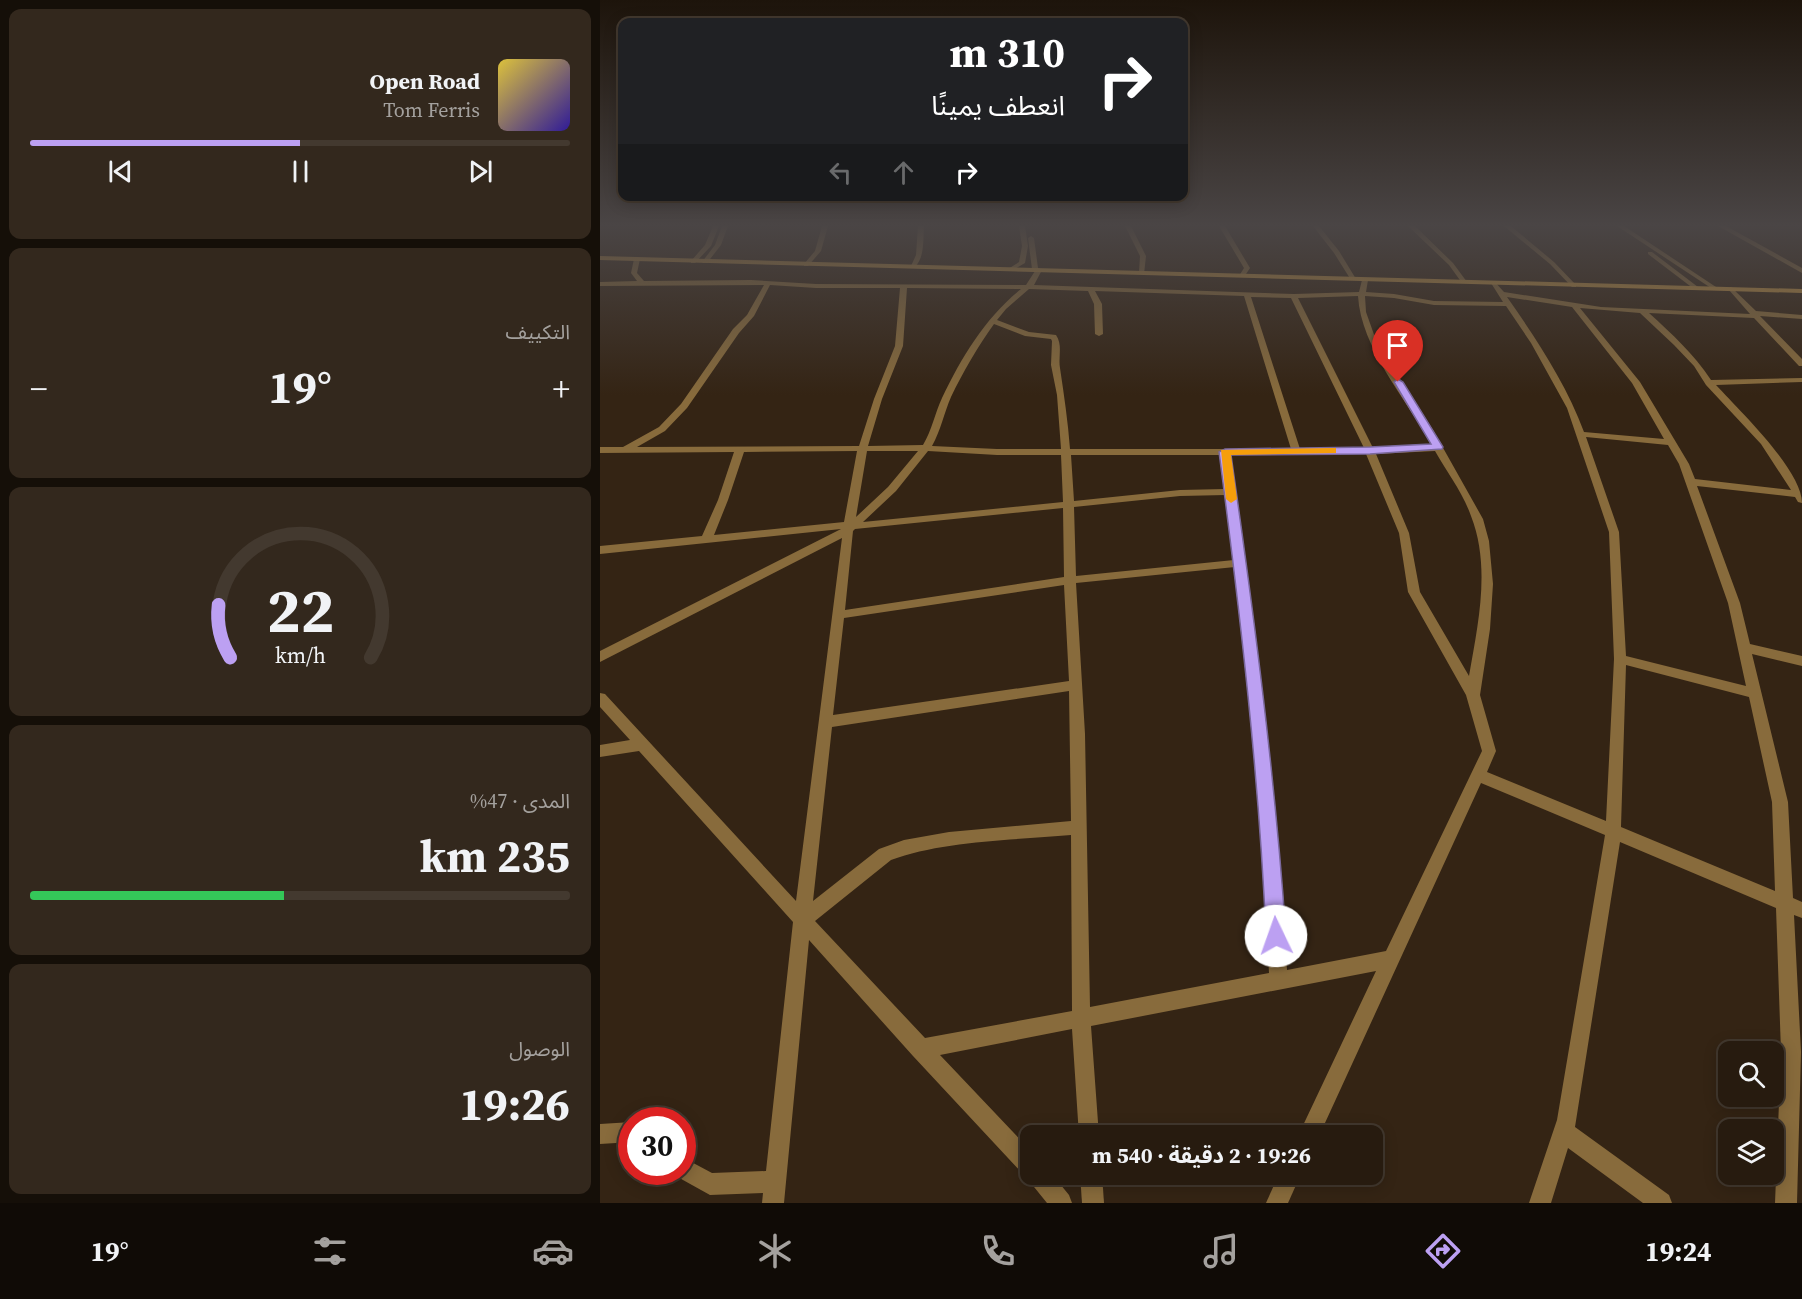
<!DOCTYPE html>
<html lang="ar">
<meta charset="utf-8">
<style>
body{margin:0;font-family:"Source Serif 4","Noto Sans Arabic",serif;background:#33281d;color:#f1f3f6;direction:rtl;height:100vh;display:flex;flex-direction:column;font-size:22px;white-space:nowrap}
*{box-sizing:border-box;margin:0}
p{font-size:20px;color:#a4a19e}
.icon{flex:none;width:33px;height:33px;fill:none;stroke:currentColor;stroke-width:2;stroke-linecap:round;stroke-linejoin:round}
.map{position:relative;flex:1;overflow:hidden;direction:ltr}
.side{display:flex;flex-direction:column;gap:9px;padding:9px;background:#150f08;width:600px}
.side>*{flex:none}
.hud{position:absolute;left:18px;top:18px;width:570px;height:183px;border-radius:12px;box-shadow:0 3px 15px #0003,0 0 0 2px #43392f;direction:rtl;background:#202124;color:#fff;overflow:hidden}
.buttons{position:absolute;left:1118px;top:1041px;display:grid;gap:12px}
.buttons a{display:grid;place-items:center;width:66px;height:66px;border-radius:12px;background:#271b0f;box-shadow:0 3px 15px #0003,0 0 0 2px #43392f;font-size:30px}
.speed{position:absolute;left:18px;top:1107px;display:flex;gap:12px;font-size:30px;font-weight:700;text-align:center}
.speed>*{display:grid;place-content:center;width:78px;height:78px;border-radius:50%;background:#271b0f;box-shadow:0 3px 15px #0003,0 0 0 2px #43392f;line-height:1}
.speed .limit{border:9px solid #d22;background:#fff;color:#111}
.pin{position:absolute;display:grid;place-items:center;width:51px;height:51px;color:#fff;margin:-62px -26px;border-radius:50% 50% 50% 0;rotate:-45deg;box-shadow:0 0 6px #0007}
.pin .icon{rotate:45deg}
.me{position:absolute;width:66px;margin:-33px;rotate:357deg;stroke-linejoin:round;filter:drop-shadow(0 0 4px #0008)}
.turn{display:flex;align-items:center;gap:21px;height:126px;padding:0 24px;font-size:27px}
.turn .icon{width:78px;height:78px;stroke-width:2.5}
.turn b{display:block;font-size:42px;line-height:51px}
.lanes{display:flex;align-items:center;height:57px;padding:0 24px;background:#0003;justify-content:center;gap:30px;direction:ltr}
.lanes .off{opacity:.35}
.big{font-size:45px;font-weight:700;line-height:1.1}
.side .card{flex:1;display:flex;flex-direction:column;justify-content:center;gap:9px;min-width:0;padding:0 21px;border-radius:12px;background:#33281d}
.side .dial{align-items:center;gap:0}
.dial svg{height:156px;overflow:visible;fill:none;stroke:#43392f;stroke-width:7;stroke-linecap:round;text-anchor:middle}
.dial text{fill:#f1f3f6;stroke:none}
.song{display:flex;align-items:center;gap:18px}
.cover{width:72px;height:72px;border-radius:9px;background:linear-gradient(135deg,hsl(50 70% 55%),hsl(250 70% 35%))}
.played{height:6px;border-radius:3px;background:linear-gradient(90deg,#bca0f2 50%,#43392f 50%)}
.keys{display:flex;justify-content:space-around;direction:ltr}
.heat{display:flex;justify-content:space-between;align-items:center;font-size:33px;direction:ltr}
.charge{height:9px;border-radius:4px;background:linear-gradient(90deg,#34c759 47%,#43392f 0)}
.trip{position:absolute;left:420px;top:1125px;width:363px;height:60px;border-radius:12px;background:#271b0f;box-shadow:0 3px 15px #0003,0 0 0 2px #43392f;font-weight:700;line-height:60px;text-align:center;direction:rtl}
.tabs{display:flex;height:96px;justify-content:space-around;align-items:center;background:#100b06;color:#a4a19e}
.tabs .icon{width:42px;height:42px}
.tabs .active{color:#bca0f2}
.tabs b{font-size:27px;color:#f1f3f6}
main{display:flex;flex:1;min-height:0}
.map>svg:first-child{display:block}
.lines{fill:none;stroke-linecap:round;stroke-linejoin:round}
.street{fill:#886b3c;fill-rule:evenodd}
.secondary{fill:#be9041;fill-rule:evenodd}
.route{fill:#bca0f2;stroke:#7a689d;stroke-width:1.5}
.slow{fill:#f59e0b}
</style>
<main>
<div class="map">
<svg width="1202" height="1203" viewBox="0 0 1202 1203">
<rect width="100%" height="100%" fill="#342414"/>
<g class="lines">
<g class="street">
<path d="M 113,226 L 119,226 L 111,246 L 95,263 L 91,263 L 91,261 L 105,245 Z"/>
<path d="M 122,226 L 128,226 L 121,245 L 107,263 L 103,263 L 102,262 L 115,245 Z"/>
<path d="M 222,226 L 228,226 L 221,251 L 208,266 L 204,266 L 204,264 L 215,251 Z"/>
<path d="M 318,226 L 324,226 C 323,240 325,258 314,268 L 311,266 L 316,255 Z"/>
<path d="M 419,226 L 425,226 L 428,246 L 425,263 L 411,271 L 408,269 L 419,262 L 422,246 Z"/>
<path d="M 525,226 L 531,226 L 546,256 L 544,274 L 539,273 L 540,256 Z"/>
<path d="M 619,226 L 625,226 L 650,268 L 644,277 L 639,276 L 644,268 Z"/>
<path d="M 713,226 L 719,226 L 739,251 L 756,279 L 755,280 L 751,280 L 734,253 Z"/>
<path d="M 808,226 L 815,226 L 853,263 L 867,282 L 866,283 L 862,283 L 849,265 Z"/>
<path d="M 904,226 L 911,226 L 954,262 L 976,285 L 976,287 L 972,287 L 950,264 Z"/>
<path d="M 1017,226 L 1024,226 L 1119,289 L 1114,290 Z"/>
<path d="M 1118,226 L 1126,226 L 1202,268 L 1202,273 Z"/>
<path d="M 431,236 L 434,238 L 438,268 L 442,270 L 434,285 L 694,294 L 759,292 L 762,280 L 765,278 L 768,280 L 766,292 L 794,294 L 834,301 L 903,302 L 891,283 L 894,281 L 904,292 L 1001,307 L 1150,314 L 1129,290 L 1128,289 L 1131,287 L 1156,311 L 1202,315 L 1202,319 L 1160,316 L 1202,359 L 1202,366 L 1199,366 L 1154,318 L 1049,313 C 1072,334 1094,354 1111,380 L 1202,378 L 1202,382 L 1116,385 C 1139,410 1202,470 1202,503 L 1198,502 L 1195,497 L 1097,486 L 1140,603 L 1150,644 L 1202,656 L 1202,666 L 1152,654 L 1188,802 L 1193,898 L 1202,902 L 1202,918 L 1194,915 L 1201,1052 L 1197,1203 L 1175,1203 L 1181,1052 L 1176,908 L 1020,842 L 975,1127 L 1069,1195 L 1072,1203 L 1043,1203 L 968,1148 L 951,1203 L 929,1203 L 957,1120 L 1005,835 L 881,783 L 719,1136 L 698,1136 L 776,971 L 491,1026 L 499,1136 L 479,1136 L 472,1029 L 340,1055 L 430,1150 L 430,1174 L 452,1174 L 469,1195 L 472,1203 L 447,1203 L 430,1182 L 428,1175 L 422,1173 L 313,1056 L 209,940 L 184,1203 L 162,1203 L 163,1193 L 110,1195 L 74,1175 L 73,1172 L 82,1172 L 82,1157 L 112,1173 L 166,1171 L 193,922 L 39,751 L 0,757 L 0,745 L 30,740 L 0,707 L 0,693 L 5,694 L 196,901 L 242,538 L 0,662 L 0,651 L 241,529 L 0,554 L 0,546 L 102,536 L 118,500 L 134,452 L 0,453 L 0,447 L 23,447 L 59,427 L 81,404 L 133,329 L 147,315 L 164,285 L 0,286 L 0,282 L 37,281 L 31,273 L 34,259 L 37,257 L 40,259 L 37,273 L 44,281 L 151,280 L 216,284 L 426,285 L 435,271 L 432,269 L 428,238 ZM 170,285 L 216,288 L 300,288 L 295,346 L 274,399 L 259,446 L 37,447 L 65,431 L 87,408 L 139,333 L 154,316 ZM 307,288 L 421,289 C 386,317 362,356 342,398 C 335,413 332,430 323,445 L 268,446 L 282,399 L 303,346 ZM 429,289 L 488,291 L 494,304 L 495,334 L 499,336 L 503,334 L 502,304 L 495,291 L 644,296 L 691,449 L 470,449 C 468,422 464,395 460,368 C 458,357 463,345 456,335 L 429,332 L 397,320 L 406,309 ZM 758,296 C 761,348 806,399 832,445 L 773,448 L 698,298 ZM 765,296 L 794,298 L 834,305 L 906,306 L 931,343 L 967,408 L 1009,532 L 1014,659 L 1006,821 L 887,772 L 896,751 L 880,695 L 890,629 L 893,584 L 889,541 L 883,519 L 833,430 L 777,343 L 766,312 ZM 651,297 L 691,298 L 764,448 L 700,449 ZM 907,297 L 972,307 L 1032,383 L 1064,439 L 984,432 C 966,383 935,337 907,297 ZM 980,308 L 1040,313 L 1074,345 L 1094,366 L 1106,385 L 1161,444 L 1191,490 L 1095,479 L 1089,464 L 1040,382 ZM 394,324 L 425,336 L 451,339 L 452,341 L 451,365 L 457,395 L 461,449 L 397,449 L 332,446 C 341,430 344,413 351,397 C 363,372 378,346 394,324 ZM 986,437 L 1068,445 L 1079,464 L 1128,603 L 1146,686 L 1026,656 L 1019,532 ZM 257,451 L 244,522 L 114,535 L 128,500 L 144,452 ZM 267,451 L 318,451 L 288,487 L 256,517 ZM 328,451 L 397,455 L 461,455 L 463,502 L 263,522 L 296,491 ZM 835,451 C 847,472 863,493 871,516 C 891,567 878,624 869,676 L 820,592 L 809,533 L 776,454 ZM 766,454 L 799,533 L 808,592 L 866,695 L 882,751 L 786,951 L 687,970 L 679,848 L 655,629 L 630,455 ZM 471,455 L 621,455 L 625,489 L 580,490 L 474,501 ZM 626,495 L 634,560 L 476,576 L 474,507 L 580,496 ZM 463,508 L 464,577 L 245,610 L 253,531 L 255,529 ZM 635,567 C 652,702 662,838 669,973 L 490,1007 L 485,734 L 476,583 ZM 464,585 L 469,681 L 233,715 L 244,618 ZM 1026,665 L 1149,697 L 1172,802 L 1175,891 L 1021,827 ZM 469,691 L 471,821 L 349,832 L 304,840 L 279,849 L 213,901 L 232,727 ZM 471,835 L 472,1011 L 325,1038 L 215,921 L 291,860 C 341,841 416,840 471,835 Z"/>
<path d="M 1048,252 L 1052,252 L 1098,287 L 1098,289 L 1094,289 L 1048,254 Z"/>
<path d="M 32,1122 L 32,1142 L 0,1144 L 0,1124 Z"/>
<path d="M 480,1174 L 502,1174 L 504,1203 L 482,1203 Z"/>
<path d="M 679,1174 L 701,1174 L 688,1203 L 666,1203 Z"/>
</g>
<path class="secondary" d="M 0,256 L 1202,289 L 1202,293 L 0,260 Z"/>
</g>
<linearGradient id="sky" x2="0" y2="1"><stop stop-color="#1d140b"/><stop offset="0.57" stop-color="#4a4545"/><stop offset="1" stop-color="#4a4545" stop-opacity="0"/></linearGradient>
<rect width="1202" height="395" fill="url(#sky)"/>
<path class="route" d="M 798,379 L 803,382 L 843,447 L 842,449 L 770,454 L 631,455 C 654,615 675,775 686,936 L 683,943 L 676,946 L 669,943 L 666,936 C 659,774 640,613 619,452 L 625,449 L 770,447 L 831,444 L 794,382 Z"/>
<path class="slow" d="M 732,448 L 736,448 L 736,453 L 631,455 L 637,499 L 631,503 L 626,499 L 621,450 Z"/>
</svg>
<div class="buttons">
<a><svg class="icon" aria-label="search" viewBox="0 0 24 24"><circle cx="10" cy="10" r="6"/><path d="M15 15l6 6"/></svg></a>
<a><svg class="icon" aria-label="layers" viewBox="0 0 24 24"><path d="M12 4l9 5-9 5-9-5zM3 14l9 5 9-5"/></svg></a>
</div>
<div class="speed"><div class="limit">30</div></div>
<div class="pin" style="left:798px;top:382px;background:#d93025"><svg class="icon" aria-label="arrive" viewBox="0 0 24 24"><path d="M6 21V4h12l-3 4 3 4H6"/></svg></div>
<svg class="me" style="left:676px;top:936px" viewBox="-20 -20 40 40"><circle r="19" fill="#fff"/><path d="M0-13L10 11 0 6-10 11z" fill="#bca0f2"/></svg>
<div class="trip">19:26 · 2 دقيقة · 540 m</div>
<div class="hud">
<div class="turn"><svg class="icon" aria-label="right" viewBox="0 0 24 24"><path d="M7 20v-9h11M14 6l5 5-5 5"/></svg><div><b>310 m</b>انعطف يمينًا</div></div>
<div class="lanes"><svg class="icon off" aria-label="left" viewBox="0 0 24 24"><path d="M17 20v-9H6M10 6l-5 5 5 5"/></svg><svg class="icon off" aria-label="ahead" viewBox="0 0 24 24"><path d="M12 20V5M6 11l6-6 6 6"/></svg><svg class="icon" aria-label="right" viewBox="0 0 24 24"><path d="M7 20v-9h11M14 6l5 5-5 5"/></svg></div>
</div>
</div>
<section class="side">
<div class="card">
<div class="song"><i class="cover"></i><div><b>Open Road</b><p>Tom Ferris</p></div></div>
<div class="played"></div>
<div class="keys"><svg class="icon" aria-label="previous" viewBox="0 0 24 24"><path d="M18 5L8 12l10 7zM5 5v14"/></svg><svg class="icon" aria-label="pause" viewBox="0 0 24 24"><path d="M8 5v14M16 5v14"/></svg><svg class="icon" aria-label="next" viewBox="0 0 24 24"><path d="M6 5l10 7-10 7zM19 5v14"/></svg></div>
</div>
<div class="card"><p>التكييف</p>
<div class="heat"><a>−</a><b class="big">19°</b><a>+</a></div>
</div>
<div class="card dial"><svg viewBox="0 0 100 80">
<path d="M14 69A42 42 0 1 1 86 69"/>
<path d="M14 69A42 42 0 0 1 8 42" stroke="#bca0f2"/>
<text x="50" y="56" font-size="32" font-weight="700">22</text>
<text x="50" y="72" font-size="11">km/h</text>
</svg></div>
<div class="card"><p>المدى · 47%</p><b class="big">235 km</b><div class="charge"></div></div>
<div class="card"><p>الوصول</p><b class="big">19:26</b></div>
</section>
</main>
<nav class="tabs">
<b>19:24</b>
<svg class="icon active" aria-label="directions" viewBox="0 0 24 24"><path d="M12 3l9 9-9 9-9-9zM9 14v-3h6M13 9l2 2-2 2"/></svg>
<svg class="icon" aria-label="music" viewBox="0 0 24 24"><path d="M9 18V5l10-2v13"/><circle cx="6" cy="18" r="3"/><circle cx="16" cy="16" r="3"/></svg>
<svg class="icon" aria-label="phone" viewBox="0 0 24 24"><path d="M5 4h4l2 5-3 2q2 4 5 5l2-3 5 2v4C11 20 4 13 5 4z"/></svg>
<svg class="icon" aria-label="climate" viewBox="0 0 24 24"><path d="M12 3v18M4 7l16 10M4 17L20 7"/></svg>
<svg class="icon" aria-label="car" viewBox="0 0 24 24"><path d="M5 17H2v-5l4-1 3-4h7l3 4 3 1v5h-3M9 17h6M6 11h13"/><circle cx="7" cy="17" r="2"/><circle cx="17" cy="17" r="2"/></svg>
<svg class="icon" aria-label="filters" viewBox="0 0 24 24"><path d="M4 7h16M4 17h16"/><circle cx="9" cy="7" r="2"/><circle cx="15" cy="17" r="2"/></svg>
<b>19°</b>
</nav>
